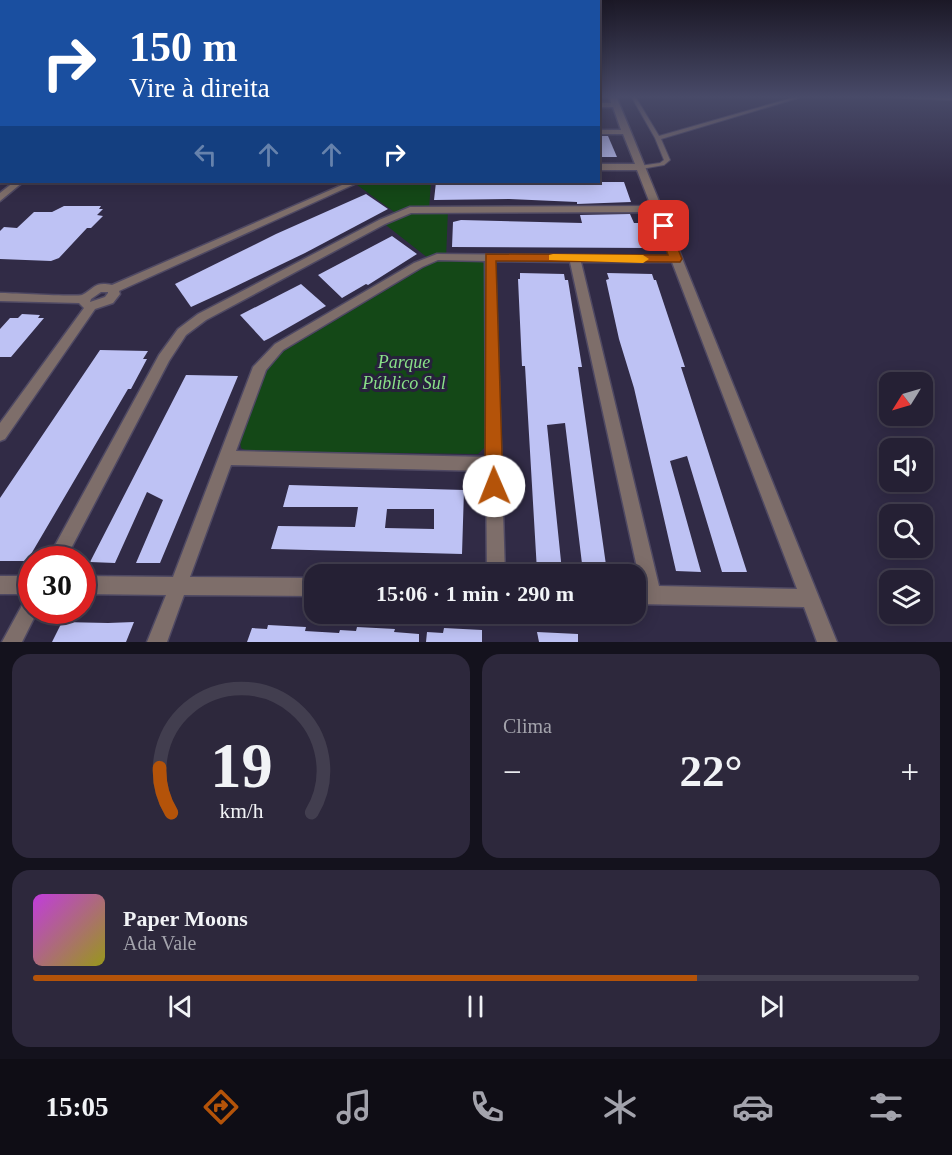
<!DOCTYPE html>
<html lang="pt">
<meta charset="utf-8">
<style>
body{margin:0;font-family:"Times New Roman",serif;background:#2d283c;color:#f1f3f6;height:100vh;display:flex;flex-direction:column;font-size:22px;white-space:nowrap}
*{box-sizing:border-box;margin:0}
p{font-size:20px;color:#a3a3ac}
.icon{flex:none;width:33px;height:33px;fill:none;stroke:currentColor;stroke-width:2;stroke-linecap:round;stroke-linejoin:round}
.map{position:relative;height:642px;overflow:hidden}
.sheet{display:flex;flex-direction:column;gap:12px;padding:12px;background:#14121d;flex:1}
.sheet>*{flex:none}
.hud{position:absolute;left:0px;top:0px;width:600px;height:183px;box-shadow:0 3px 15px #0003,0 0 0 2px #423e4f;background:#1a4fa0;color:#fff;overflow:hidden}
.needle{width:39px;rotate:233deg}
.buttons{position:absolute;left:879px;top:372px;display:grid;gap:12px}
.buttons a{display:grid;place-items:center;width:54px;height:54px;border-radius:12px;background:#252034;box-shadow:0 3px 15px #0003,0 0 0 2px #423e4f;font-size:30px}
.speed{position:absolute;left:18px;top:546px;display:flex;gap:12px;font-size:30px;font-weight:700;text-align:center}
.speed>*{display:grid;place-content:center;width:78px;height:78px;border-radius:50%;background:#252034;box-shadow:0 3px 15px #0003,0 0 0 2px #423e4f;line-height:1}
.speed .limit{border:9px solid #d22;background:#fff;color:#111}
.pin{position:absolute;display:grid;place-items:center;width:51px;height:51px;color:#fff;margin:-26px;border-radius:12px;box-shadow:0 3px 9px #0006}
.me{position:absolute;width:66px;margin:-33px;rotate:359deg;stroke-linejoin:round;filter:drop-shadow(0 0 4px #0008)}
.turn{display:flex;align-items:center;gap:21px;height:126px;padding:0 30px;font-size:27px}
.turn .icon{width:78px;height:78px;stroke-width:2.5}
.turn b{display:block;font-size:42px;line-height:51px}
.lanes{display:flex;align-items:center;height:57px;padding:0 30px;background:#0003;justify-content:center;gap:30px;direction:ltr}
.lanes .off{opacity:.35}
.big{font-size:45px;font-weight:800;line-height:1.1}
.sheet .widget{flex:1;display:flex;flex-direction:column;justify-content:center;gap:9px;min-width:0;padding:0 21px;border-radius:18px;background:#2d283c}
.sheet .dial{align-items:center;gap:0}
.dial svg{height:156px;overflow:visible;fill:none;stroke:#423e4f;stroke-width:7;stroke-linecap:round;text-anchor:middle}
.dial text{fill:#f1f3f6;stroke:none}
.song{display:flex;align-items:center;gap:18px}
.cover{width:72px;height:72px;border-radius:9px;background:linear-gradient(135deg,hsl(290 70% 55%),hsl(60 70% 35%))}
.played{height:6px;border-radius:3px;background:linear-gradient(90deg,#b45309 75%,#423e4f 75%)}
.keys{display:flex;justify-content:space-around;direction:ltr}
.heat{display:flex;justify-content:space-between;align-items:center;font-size:33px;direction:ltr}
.sheet .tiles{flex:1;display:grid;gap:12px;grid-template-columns:1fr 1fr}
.widget:last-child{grid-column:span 2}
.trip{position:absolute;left:304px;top:564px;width:342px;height:60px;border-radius:18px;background:#252034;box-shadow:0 3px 15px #0003,0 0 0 2px #423e4f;font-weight:800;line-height:60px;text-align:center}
.tab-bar{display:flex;height:96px;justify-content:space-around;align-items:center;background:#0f0d15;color:#a3a3ac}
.tab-bar .icon{width:42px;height:42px}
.tab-bar .current{color:#b45309}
.tab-bar b{font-size:27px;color:#f1f3f6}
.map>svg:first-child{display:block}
.green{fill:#144817}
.building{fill:#bec2f4;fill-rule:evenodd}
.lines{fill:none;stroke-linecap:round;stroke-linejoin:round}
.lane-casing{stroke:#4f4963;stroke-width:2}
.street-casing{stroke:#4f4963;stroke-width:3}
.lane{fill:#7e6e6a;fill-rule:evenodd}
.street{fill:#7e6e6a;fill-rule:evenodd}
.route{fill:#b45309;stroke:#753606;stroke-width:1.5}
.slow{fill:#f59e0b}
.labels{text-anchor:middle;stroke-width:6;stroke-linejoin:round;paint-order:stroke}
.park-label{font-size:18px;font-style:italic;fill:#89e088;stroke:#27213c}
</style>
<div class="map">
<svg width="952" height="642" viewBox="0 0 952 642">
<rect width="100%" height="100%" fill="#312b46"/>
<path class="green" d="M 353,182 L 431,182 L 429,208 L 448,209 L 446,259 L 479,260 L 485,264 L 486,435 L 484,448 L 478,454 L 247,451 L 241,448 L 240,441 L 266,367 L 274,357 L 433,262 L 382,222 L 397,214 Z"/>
<g class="building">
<path d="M 598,136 L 608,136 L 617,157 L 601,157 Z"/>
<path d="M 436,182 L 624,182 L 631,202 L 577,204 L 577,202 L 509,199 L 434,200 Z"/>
<path d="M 366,194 L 388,209 L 305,253 L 228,290 L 191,307 L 175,284 L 276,234 Z"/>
<path d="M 64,206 L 101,206 L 99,209 L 103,209 L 97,215 L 103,216 L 91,228 L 87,228 L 59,258 L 51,261 L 0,259 L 0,231 L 4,227 L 17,228 L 34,212 L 52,212 Z"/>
<path d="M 630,214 L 634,223 L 640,223 L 648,248 L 452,247 L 453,222 L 461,220 L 582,223 L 580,215 Z"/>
<path d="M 392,236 L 417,254 L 368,285 L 366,284 L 342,298 L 318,275 Z"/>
<path d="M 520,273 L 564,274 L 565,280 L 568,280 L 582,367 L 578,367 L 607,572 L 583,572 L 565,423 L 547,425 L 562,571 L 537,571 L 525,366 L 522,366 L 518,279 L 520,279 Z"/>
<path d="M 607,273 L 652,274 L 654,280 L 656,280 L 685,367 L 681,367 L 747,572 L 722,572 L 687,456 L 670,461 L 701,572 L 676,571 L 634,388 L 619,339 L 606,280 L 609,279 Z"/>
<path d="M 301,284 L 326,306 L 270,338 L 264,341 L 240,315 Z"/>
<path d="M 22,314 L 40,315 L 38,318 L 44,318 L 11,357 L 0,357 L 0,329 L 10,318 L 18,318 Z"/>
<path d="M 100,350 L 148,351 L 143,359 L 147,359 L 131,389 L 128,389 L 27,561 L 0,561 L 0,498 Z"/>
<path d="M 186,375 L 238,376 L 160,563 L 136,563 L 163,500 L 147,492 L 115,563 L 90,562 Z"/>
<path d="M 289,485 L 464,490 L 462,554 L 271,549 L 278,526 L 355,527 L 358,507 L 283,507 ZM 387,509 L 434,509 L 434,529 L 385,528 Z"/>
<path d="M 62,622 L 108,623 L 134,622 L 126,642 L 52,642 Z"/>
<path d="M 268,625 L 306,627 L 305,631 L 339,633 L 340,630 L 356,631 L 357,627 L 395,629 L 394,632 L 419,634 L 419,642 L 247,642 L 252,628 L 267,629 Z"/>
<path d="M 444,628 L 482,630 L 482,642 L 426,642 L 427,632 L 443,633 Z"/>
<path d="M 537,632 L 578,634 L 578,642 L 539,642 Z"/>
</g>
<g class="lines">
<defs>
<g id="lane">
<path d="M 631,96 L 635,96 L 659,136 L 799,96 L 805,96 L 661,139 L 670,160 L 664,165 L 641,169 L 638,167 L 639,166 L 660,163 L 664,160 L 655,138 Z"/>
<path d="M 878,96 L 952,98 L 952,100 L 880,97 Z"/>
</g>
<g id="street">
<path d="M 609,96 L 616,96 L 631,132 L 837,642 L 817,642 L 804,607 L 636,604 L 636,586 L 641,586 L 570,262 L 495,261 L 505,574 L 487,574 L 486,471 L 231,465 L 190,577 L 315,578 L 315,596 L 184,595 L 167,642 L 147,642 L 166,595 L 82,594 L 82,576 L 173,577 L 253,367 L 275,344 L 414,263 L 437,254 L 670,256 L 653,212 L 411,213 L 385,224 L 206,320 L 186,335 L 169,361 L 65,560 L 47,560 L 159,355 L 178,329 L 198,314 L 379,220 L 410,207 L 651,206 L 637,170 L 598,170 L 598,164 L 635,164 L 623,134 L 598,134 L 598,130 L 621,130 L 613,107 L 598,107 L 598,103 L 611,103 ZM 438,260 L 485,261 L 486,457 L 236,451 L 266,370 L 283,350 L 422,267 ZM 581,262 L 672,262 L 797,589 L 659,586 Z"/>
<path d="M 14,182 L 23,182 L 0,201 L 0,193 Z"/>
<path d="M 349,182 L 359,182 L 119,291 L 120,294 L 113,303 L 95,309 L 5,439 L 0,441 L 0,423 L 84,308 L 79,303 L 0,301 L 0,293 C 12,293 75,297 82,295 C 94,289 94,281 112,285 ZM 101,292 L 108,292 L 108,293 L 105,297 L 90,302 L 91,299 Z"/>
<rect x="0" y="576" width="32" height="18"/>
<path d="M 32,595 L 32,610 L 38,610 L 22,642 L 2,642 L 26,598 Z"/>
</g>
</defs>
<use href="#lane" class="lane-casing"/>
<use href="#street" class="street-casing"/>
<use href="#lane" class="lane"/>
<use href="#street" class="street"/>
</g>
<linearGradient id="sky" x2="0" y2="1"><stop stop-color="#1b1826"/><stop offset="0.52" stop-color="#484a68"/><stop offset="1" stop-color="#484a68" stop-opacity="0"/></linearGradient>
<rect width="952" height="186" fill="url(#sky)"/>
<path class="route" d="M 664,222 L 669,226 L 682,259 L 680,262 L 496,261 L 503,486 L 500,492 L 494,494 L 488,492 L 485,486 L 486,254 L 668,255 L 658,226 Z"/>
<path class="slow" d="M 553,254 L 643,255 L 649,259 L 643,263 L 549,260 L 549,255 Z"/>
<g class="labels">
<g class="park-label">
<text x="404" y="368">Parque<tspan x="404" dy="21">Público Sul</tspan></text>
</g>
</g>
</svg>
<div class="buttons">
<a><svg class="needle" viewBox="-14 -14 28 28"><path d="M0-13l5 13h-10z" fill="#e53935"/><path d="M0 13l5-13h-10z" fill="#a3a3ac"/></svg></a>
<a><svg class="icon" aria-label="sound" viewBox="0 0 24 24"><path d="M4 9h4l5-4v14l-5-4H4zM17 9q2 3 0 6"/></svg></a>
<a><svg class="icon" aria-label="search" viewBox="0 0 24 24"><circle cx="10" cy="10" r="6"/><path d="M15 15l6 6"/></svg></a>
<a><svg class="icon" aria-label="layers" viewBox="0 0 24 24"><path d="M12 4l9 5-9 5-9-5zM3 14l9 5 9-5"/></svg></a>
</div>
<div class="speed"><div class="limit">30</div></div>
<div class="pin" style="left:664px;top:226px;background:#d93025"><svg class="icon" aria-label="arrive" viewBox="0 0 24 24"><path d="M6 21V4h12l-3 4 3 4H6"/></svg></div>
<svg class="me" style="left:494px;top:486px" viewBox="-20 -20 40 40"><circle r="19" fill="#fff"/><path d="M0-13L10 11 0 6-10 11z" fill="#b45309"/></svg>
<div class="trip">15:06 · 1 min · 290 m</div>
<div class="hud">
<div class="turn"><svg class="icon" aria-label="right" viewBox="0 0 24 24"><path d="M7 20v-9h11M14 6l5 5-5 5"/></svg><div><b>150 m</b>Vire à direita</div></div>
<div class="lanes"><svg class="icon off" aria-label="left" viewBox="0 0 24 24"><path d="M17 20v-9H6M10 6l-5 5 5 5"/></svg><svg class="icon off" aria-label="ahead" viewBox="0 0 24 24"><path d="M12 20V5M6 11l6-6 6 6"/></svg><svg class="icon off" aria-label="ahead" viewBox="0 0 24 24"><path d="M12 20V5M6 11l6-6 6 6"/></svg><svg class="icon" aria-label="right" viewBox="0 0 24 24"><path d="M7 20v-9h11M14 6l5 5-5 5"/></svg></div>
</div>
</div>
<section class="sheet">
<div class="tiles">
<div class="widget dial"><svg viewBox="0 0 100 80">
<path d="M14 69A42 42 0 1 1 86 69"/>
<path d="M14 69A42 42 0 0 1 8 46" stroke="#b45309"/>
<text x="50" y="56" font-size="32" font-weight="700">19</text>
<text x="50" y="72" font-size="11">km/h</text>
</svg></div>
<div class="widget"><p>Clima</p>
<div class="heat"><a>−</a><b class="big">22°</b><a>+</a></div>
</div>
<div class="widget">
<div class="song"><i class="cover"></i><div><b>Paper Moons</b><p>Ada Vale</p></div></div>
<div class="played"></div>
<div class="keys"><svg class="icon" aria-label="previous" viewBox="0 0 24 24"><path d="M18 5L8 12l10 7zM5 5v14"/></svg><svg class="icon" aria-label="pause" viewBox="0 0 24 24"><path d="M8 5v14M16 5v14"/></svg><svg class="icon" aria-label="next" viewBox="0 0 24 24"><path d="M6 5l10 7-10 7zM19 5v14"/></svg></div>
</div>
</div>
</section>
<nav class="tab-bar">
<b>15:05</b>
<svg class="icon current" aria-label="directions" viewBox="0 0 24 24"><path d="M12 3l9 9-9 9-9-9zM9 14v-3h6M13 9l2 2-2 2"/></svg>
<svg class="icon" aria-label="music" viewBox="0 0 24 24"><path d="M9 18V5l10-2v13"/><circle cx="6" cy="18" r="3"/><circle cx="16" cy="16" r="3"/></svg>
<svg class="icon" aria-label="phone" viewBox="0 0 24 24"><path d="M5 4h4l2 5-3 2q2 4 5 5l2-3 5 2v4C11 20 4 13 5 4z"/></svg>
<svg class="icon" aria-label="climate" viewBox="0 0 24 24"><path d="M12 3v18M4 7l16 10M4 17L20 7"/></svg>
<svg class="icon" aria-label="car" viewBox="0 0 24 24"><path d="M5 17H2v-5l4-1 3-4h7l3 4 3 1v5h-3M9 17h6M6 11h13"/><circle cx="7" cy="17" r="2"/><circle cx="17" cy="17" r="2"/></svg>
<svg class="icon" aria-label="filters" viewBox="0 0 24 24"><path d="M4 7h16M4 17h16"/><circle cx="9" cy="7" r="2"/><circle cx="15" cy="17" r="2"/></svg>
</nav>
